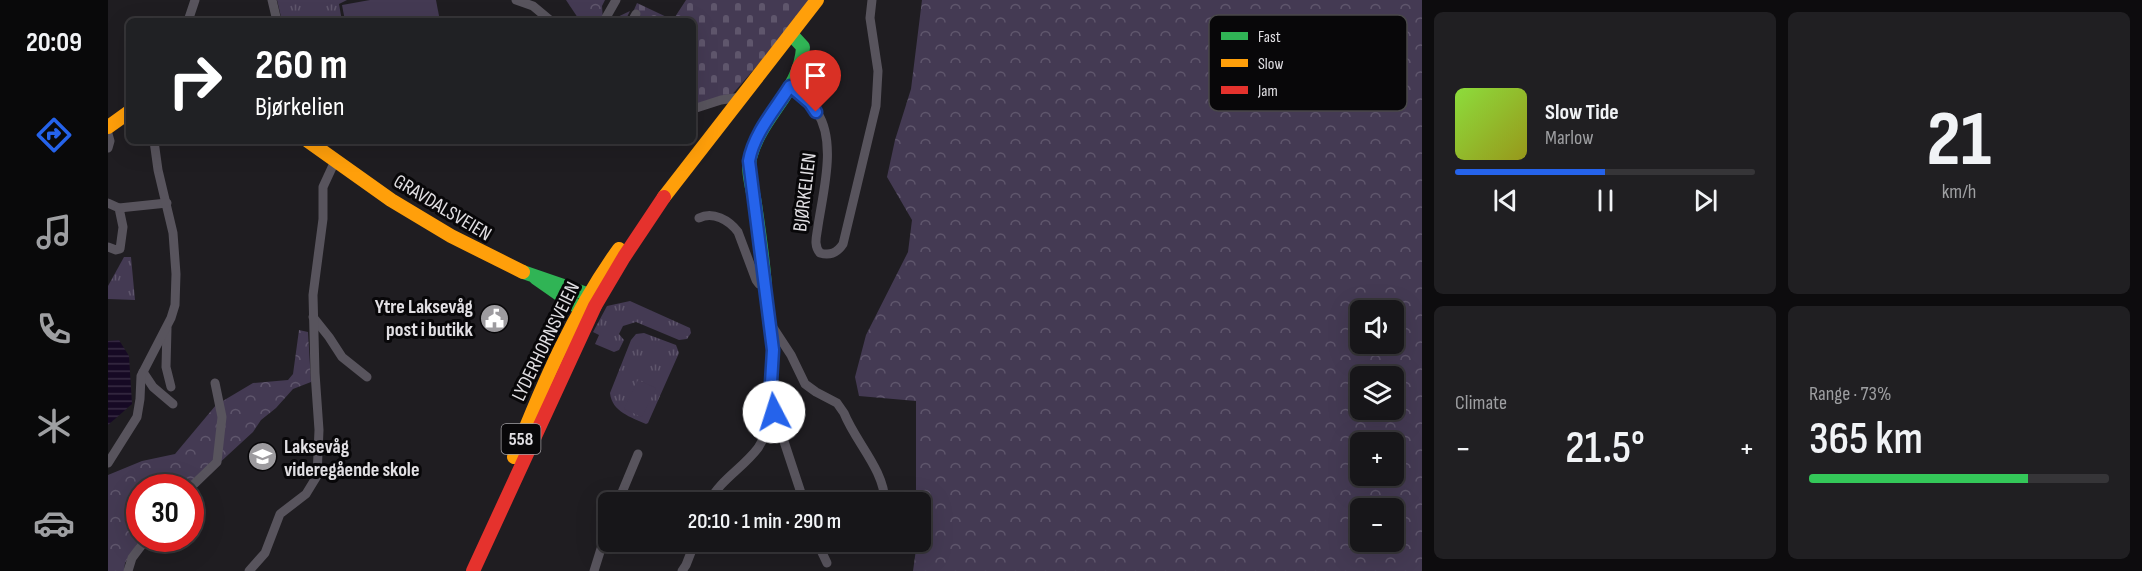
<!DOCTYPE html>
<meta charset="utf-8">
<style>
body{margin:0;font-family:"Sofia Sans Condensed",sans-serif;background:#201f22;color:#f1f3f6;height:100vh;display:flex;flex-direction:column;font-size:22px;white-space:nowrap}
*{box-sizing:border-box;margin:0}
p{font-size:20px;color:#9e9fa2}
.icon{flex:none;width:33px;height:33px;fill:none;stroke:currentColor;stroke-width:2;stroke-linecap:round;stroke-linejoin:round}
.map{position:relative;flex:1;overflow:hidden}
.sheet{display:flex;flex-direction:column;gap:12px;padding:12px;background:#0d0c0e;width:720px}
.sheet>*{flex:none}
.guide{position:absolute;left:18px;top:18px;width:570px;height:126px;border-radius:9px;box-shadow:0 6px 24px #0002,0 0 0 2px #363538;background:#202124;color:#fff;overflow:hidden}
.controls{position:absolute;left:1242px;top:300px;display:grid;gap:12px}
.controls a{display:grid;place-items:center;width:54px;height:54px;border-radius:9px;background:#171619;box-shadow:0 6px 24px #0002,0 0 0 2px #363538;font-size:30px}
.speed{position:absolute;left:18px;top:474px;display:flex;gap:12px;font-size:30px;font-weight:700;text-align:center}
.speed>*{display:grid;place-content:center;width:78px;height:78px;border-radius:50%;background:#171619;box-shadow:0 6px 24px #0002,0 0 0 2px #363538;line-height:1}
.speed .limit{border:9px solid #d22;background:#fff;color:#111}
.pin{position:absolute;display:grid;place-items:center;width:51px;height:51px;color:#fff;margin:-62px -26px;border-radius:50% 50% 50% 0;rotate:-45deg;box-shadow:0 0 6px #0007}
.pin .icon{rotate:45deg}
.me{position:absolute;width:66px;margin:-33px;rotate:355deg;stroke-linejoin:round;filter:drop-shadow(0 0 4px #0008)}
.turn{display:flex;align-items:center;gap:21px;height:126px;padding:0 30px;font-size:27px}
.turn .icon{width:78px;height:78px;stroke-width:2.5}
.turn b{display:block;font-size:42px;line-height:51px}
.big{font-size:45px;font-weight:600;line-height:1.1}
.sheet .tile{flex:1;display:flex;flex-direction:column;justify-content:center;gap:9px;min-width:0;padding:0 21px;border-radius:9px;background:#201f22}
.sheet .dial{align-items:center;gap:0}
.dial b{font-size:78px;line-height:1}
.song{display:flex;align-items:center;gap:18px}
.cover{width:72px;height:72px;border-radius:9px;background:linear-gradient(135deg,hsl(90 70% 55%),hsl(60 70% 35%))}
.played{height:6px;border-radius:3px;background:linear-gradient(90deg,#2563eb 50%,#363538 50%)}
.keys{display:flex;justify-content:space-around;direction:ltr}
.heat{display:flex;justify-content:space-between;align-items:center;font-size:33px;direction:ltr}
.charge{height:9px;border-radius:4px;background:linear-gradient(90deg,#34c759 73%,#363538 0)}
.sheet .tiles{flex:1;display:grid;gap:12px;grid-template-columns:repeat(2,1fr)}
.trip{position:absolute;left:490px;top:492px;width:333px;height:60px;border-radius:9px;background:#171619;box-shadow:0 6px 24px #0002,0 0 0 2px #363538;font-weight:600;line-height:60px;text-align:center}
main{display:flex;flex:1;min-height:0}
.menu{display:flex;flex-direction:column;width:108px;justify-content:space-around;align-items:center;background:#09090a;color:#9e9fa2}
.menu .icon{width:42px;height:42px}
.menu .on{color:#2563eb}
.menu b{font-size:27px;color:#f1f3f6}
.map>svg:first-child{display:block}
.grass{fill:url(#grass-tufts)}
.forest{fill:url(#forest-crowns);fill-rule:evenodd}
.cemetery{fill:url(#cemetery-stones)}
.pitch{fill:#443a53}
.water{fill:url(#water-rules)}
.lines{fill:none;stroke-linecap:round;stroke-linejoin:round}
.street{stroke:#58545d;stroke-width:9}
.fast{stroke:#30b455;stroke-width:14}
.slow{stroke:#ff9f0a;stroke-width:14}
.jam{stroke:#e5322d;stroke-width:14}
.route-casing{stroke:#184099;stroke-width:15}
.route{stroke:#2563eb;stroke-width:10}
.labels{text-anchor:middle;stroke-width:6;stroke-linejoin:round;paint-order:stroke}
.shield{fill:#080709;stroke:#a09ea2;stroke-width:1.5}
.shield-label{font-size:18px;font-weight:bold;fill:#e1dfe3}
.street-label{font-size:20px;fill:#e1dfe3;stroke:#080709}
.poi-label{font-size:20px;font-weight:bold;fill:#e1dfe3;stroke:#080709;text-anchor:end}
.key{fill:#080709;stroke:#49484a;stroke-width:1.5}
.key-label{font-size:16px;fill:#e1dfe3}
</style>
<main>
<nav class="menu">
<b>20:09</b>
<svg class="icon on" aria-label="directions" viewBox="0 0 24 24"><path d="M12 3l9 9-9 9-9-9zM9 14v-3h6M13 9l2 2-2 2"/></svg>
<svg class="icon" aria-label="music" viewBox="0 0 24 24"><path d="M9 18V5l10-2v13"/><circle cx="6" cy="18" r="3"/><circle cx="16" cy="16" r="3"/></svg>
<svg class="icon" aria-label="phone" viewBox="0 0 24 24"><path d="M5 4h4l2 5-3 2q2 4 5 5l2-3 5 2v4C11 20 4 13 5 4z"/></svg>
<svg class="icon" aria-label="climate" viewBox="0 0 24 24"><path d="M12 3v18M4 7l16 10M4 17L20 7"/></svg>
<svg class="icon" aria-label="car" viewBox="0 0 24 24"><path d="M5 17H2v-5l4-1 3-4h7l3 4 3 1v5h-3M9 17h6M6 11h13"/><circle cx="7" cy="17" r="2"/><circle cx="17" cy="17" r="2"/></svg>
</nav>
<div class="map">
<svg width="1314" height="571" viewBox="0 0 1314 571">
<defs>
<pattern id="grass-tufts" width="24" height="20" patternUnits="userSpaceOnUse" patternTransform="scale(1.5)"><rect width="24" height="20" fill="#443a53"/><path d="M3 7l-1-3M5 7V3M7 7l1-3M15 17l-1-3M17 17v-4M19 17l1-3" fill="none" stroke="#5f566c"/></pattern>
<pattern id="forest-crowns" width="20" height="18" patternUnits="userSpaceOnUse" patternTransform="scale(1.5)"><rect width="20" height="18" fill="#443a53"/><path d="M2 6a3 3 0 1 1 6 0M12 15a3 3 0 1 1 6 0" fill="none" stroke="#5f566c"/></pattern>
<pattern id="cemetery-stones" width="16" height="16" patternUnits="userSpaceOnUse" patternTransform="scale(1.5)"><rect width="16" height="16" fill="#443a53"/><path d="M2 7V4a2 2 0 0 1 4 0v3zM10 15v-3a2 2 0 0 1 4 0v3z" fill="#5f566c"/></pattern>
<pattern id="water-rules" width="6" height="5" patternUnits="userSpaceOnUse" patternTransform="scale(1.5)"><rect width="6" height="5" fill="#160924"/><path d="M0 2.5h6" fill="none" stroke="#382c44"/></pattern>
</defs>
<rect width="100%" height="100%" fill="#1f1d21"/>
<g class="grass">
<path d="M 169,0 L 239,0 L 231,4 L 234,21 L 174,21 Z"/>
<path d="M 16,257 L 23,257 L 27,300 L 0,299 L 0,286 Z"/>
<path d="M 522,301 L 582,328 L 583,333 L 579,339 L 571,340 L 528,322 L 515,326 L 511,334 L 516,340 L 511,350 L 506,352 L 487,344 L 491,335 L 485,332 L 499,306 Z"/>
<path d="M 536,333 L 568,345 L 571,353 L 540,423 L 538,424 C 523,417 504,412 502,393 L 523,340 L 528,334 Z"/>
</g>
<g class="forest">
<path d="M 458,0 L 497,0 L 494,6 L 495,20 L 501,21 L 522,11 L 517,21 L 472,21 Z"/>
<path d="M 814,0 L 1314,0 L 1314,571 L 805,571 L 809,542 L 813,542 L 813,502 L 808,502 L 808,401 L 751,396 L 747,377 L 758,335 L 800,252 L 804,220 L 779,177 L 787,140 L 803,89 ZM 1286,310 L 1286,344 L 1252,344 L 1252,310 ZM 1286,376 L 1286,410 L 1252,410 L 1252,376 ZM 1286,442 L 1286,476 L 1252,476 L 1252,442 ZM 1286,508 L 1286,542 L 1252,542 L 1252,508 Z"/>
<path d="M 191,330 L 200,332 L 203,382 L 185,389 L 168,408 L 153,420 L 145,432 L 83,489 L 32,488 L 32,539 L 17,563 L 16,571 L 0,571 L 0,475 L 34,461 L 67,454 L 108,405 L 145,383 L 180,380 L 185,374 Z"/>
</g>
<path class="cemetery" d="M 578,0 L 706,0 L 622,97 L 585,107 L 585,21 L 521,21 L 529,3 L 565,20 Z"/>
<g class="pitch">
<path d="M 262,0 L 328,0 L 332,21 L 237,21 L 234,5 Z"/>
<path d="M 530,380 L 548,388 L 534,417 L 516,409 Z"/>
</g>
<path class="water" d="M 11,340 L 21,356 L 24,404 L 0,425 L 0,341 Z"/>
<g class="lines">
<g class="street">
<path d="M 164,0 L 169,21"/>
<path d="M 408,0 L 425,6 L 443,21"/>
<path d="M 80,21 L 87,0"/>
<path d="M 496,21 L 508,0"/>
<path d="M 524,21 L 528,14"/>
<path d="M 682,86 C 691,94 702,102 709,112 C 729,142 715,192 710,226 C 709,235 705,245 712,253 C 722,256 729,253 735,244 L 768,106 L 770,71 L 762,18 L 764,0"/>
<path d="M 585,109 L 613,100 L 633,97"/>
<path d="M 0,134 L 2,141 L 0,148"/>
<path d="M 0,203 L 11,208 L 15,227 L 12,249 L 8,250 L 0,247"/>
<path d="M 11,208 L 59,203"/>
<path d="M 591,218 C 605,211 621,220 630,232 L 648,280 L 651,284 L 657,286 C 662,326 674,413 650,448 C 635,468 612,480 601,502"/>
<path d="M 205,317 L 221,337 L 234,357 L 259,377"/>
<path d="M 664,326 L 683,355 L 697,384 L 708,392 L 729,403 L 736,413 C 748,443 776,469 777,502"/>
<path d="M 59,328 L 58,367 L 63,387"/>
<path d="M 35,372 L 45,387 L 65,404"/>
<path d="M 664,405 L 696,502"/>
<path d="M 0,463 L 29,417 L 32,399 L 33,376 L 63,318 L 67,305 L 68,274 L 65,233 L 50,170 L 46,141"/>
<path d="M 82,488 L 109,462 L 114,417 L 107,383"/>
<path d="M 510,502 L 530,454"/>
<path d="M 709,542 L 719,563"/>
<path d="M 20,571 L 24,558 L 39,538"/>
<path d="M 141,571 L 157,553 L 172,514 L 198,494 L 209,476 L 211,430 L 207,373 L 205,295 L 215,219 L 215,187 L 227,161"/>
<path d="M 486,571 L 501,523"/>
<path d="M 574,571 L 578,565 L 587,542"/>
</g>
<g class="fast">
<path d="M 415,272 L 479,294 L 487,306 L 471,308 L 428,278"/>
<path d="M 657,286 C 655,258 651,231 647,204 C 645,190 639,171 642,158 C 652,117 693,90 695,47 L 683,34"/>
</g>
<g class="slow">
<path d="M 0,127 L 21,112"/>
<path d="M 200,141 L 283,200 L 343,236 L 415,272"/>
<path d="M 556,197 L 709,0"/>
<path d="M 406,457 C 435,384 465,313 511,249"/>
</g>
<path class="jam" d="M 365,571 L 487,306 L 516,257 L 556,197"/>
</g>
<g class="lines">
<defs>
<path id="route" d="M 666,412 L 662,399 L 665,350 L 641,161 C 646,133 667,110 682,86 L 702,103 L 708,112"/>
</defs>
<use href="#route" class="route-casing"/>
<use href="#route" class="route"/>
</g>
<defs>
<symbol id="civic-disc" viewBox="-11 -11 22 22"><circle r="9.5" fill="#9d9b9f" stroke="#080709"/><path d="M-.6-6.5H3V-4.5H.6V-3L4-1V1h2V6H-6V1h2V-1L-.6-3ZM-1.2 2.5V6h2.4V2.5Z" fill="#fff"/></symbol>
<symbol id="school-disc" viewBox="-11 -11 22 22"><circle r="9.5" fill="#9d9b9f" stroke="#080709"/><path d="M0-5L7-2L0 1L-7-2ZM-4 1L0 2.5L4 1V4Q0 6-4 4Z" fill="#fff"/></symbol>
</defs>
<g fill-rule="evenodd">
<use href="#civic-disc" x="370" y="302" width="33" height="33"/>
<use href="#school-disc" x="138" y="440" width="33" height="33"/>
</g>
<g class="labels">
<rect class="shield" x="393.5" y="424" width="39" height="30" rx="4.5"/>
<g class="shield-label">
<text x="413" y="445">558</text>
</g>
<g class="street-label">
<text transform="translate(696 192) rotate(-83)" y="7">BJØRKELIEN</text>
<text transform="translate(335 207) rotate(31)" y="7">GRAVDALSVEIEN</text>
<text transform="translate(437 341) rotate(-64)" y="7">LYDERHORNSVEIEN</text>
</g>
<g class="poi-label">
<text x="365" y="313">Ytre Laksevåg<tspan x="365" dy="23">post i butikk</tspan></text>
<text x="176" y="453" text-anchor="start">Laksevåg<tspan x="176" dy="23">videregående skole</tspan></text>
</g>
</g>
<rect x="1101" y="15" width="198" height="96" rx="9" class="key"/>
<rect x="1113" y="32" width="27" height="8" fill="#30b455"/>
<rect x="1113" y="59" width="27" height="8" fill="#ff9f0a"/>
<rect x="1113" y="86" width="27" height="8" fill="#e5322d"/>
<g class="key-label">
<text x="1150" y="42">Fast</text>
<text x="1150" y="69">Slow</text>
<text x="1150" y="96">Jam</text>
</g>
</svg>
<div class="controls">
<a><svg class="icon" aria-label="sound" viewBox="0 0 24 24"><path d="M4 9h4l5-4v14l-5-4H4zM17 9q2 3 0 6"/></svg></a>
<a><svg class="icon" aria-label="layers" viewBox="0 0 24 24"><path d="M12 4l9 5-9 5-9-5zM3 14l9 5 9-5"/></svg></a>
<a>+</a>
<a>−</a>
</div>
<div class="speed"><div class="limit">30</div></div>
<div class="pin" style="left:708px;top:112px;background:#d93025"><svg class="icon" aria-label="arrive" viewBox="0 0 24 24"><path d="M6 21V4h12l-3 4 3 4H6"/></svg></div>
<svg class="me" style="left:666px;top:412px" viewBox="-20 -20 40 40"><circle r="19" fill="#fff"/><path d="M0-13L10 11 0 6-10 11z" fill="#2563eb"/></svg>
<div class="trip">20:10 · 1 min · 290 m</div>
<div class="guide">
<div class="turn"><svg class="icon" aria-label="right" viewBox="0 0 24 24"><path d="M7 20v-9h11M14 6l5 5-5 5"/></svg><div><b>260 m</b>Bjørkelien</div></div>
</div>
</div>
<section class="sheet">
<div class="tiles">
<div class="tile">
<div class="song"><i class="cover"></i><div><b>Slow Tide</b><p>Marlow</p></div></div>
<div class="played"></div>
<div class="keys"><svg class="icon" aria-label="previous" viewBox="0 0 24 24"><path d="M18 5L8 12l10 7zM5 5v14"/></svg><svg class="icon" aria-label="pause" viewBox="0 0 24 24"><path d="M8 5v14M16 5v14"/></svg><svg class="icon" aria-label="next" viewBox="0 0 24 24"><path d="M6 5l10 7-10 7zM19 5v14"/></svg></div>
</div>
<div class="tile dial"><b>21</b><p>km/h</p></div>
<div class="tile"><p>Climate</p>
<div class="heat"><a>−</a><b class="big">21.5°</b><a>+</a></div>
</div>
<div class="tile"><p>Range · 73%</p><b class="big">365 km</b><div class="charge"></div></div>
</div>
</section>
</main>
